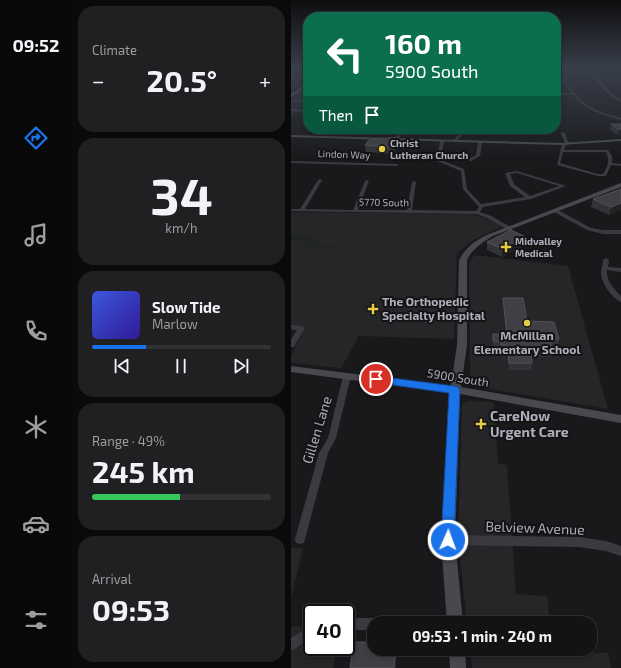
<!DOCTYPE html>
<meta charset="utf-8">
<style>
body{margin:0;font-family:"Exo 2",sans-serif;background:#202022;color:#f1f3f6;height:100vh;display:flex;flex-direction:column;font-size:15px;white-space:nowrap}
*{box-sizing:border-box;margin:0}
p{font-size:13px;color:#9d9ea0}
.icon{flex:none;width:22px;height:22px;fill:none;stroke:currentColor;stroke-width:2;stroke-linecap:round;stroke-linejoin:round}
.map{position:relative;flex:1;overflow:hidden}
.drawer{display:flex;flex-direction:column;gap:6px;padding:6px;background:#0a0a0b;width:219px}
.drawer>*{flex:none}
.banner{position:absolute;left:12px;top:12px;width:258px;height:122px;border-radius:16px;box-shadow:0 2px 6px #0003,0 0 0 1px #323234;background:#0b6e4f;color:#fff;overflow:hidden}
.speed{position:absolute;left:12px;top:604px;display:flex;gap:8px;font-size:20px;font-weight:700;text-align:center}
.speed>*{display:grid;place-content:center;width:52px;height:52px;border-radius:50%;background:#131314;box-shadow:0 2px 6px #0003,0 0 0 1px #323234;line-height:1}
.speed .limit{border:2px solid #111;border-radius:6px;background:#fff;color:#111}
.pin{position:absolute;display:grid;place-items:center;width:34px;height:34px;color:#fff;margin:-17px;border:2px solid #fff;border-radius:50%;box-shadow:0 1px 4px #0007}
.me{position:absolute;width:44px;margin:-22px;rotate:2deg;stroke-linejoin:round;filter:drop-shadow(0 0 3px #0008)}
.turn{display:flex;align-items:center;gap:14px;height:84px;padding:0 16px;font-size:18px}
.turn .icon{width:52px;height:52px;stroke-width:2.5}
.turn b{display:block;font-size:28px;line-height:34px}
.then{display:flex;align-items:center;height:38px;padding:0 16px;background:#0003;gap:8px;font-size:15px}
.big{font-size:30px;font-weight:700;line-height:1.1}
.drawer .tile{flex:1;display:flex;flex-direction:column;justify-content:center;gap:6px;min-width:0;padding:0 14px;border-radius:16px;background:#202022}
.drawer .dial{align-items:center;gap:0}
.dial b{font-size:52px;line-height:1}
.song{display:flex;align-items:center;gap:12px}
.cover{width:48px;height:48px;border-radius:6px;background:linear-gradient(135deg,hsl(230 70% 55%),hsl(250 70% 35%))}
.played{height:4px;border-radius:2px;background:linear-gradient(90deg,#1a73e8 30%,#323234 30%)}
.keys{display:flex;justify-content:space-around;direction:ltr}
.heat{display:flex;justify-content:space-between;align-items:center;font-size:22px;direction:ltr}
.charge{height:6px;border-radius:3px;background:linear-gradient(90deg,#34c759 49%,#323234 0)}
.trip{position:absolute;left:76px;top:616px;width:230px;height:40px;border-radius:16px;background:#131314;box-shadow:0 2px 6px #0003,0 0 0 1px #323234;font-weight:700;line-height:40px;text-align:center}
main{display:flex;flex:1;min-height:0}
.tabs{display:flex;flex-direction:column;width:72px;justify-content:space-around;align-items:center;background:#080808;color:#9d9ea0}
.tabs .icon{width:28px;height:28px}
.tabs .on{color:#1a73e8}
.tabs b{font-size:18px;color:#f1f3f6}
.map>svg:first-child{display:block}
.built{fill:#262528}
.green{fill:#1f2621}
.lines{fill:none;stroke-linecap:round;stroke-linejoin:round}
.street{fill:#3a3a40;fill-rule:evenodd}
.secondary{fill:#48494f;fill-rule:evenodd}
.primary{fill:#56575e;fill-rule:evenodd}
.wall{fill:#333236}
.shaded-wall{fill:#232325}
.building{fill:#404044;stroke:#515157}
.route{fill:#1a73e8;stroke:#114b97}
.poi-dot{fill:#e5cb47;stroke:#141416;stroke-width:1.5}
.labels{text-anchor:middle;stroke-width:4;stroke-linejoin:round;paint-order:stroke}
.far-poi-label{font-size:10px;font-weight:bold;fill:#acaeba;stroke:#141416;text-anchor:start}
.far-street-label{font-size:10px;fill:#acaeba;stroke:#141416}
.poi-label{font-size:12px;font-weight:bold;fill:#acaeba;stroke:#141416;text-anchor:start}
.street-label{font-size:12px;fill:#acaeba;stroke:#141416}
.near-poi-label{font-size:14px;font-weight:bold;fill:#acaeba;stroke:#141416;text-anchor:start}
.near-street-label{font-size:14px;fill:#acaeba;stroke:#141416}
</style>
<main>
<nav class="tabs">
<b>09:52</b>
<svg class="icon on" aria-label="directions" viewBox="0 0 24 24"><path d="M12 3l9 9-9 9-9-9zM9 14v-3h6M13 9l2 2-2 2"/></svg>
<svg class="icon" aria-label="music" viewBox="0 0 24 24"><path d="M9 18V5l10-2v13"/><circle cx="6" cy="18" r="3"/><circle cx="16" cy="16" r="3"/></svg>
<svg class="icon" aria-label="phone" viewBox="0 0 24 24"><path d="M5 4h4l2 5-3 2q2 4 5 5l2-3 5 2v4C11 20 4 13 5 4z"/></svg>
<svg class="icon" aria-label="climate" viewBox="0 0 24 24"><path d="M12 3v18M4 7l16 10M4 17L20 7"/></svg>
<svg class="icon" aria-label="car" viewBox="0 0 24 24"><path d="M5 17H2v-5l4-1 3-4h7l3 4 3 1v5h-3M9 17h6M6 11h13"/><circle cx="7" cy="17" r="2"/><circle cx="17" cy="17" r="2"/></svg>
<svg class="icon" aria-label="filters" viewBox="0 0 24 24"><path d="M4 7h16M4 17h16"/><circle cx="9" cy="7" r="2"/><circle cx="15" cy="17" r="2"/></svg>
</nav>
<section class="drawer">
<div class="tile"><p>Climate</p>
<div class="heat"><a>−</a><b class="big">20.5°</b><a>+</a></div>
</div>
<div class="tile dial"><b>34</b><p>km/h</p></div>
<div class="tile">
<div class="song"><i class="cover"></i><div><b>Slow Tide</b><p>Marlow</p></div></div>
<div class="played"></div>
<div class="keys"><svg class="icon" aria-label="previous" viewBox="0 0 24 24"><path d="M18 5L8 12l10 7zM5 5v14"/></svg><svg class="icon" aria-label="pause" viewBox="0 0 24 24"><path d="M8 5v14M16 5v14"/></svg><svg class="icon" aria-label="next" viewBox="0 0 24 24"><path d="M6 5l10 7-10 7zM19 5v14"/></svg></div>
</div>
<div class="tile"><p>Range · 49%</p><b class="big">245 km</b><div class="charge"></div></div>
<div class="tile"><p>Arrival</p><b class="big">09:53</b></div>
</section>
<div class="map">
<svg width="330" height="668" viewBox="0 0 330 668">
<rect width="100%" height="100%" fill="#19191b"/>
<g class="built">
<path d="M 0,67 L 17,69 L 17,77 L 0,91 Z"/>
<path d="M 6,94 L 17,94 L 17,100 L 0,117 L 0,99 Z"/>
<path d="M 0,212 L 181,214 L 192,217 L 211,227 L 194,234 L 176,244 L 166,254 L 163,339 L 68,336 L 50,368 L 0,363 L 0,356 L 12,332 L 0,330 Z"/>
<path d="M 183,255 L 277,266 L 317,409 L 187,387 L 179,381 L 178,264 Z"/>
<path d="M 179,401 L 203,402 L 207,464 L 216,465 L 225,594 L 256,596 L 259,623 L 176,623 L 167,540 L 171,403 Z"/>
<path d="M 0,548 L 12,548 L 0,598 Z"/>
<path d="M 21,625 L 21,647 L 45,647 L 42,668 L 0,668 L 0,627 Z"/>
<path d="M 179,649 L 262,649 L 262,651 L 317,653 L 320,668 L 181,668 Z"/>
</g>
<path class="green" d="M 0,235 L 19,235 L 18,238 L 23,240 L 21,246 L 46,246 L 50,248 L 14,248 L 13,245 L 17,242 L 16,240 L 0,240 Z"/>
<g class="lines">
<g class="street">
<path d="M 265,67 L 272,70 L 303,74 L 321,94 L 330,100 L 330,102 L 319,96 L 301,76 L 274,71 L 277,73 L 274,80 C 290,105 302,110 330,118 L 330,120 C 312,115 294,110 282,95 L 265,95 L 265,93 L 280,93 L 272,80 L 275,73 Z"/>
<rect x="0" y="92" width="17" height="2"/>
<path d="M 17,99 L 17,101 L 0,102 L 0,100 Z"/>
<path d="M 0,109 L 17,110 L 17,112 L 0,111 Z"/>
<path d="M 110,129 L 114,129 L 107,140 L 105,140 Z"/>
<path d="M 174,129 L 178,129 L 164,142 L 162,142 L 162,140 Z"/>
<path d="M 272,132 L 274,133 L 278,144 L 275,145 L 273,150 L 317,150 L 321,156 L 321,163 L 330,164 L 330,166 L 320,165 L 315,176 L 307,176 L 266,165 L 271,144 L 274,143 L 270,133 ZM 272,152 L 315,152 C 319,160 317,167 312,174 L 307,174 L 269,163 Z"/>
<path d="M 151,140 L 153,141 L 150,160 L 173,169 L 176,189 L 190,204 L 234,197 L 219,186 L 214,173 L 226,171 L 275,186 L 240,199 L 192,207 L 189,212 L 200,216 L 221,228 L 221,230 L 219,231 L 196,218 L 186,214 L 0,211 L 0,209 L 9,209 L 27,180 L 29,179 L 31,180 L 14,209 L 62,210 L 74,181 L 76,180 L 78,181 L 67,210 L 116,210 L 121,182 L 123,181 L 125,182 L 121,210 L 185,211 L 188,207 L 172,189 L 170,171 L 146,161 L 149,141 ZM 226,173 L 268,186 L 239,196 L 223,184 L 219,174 Z"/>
<path d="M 189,141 L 191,142 L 189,156 L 180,161 L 178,161 L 178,159 L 185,155 L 187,142 Z"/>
<path d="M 0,161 L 106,164 L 108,165 L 106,166 L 0,163 Z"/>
<path d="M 263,210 L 267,210 L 300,228 L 312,230 L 330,230 L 330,234 L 312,234 L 296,230 L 263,212 Z"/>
<path d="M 315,258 L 318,260 L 317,267 L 330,268 L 330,272 L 316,270 C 315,281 323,289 330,296 L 330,302 C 321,298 310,283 310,273 C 310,268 312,265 312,260 Z"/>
<path d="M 0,325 L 11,326 L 14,328 L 3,347 L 0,347 L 0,339 L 6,330 L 0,329 Z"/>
<path d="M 56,373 L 59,374 L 60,376 L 45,438 L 37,453 L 14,539 L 13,543 L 9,544 L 5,543 L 4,539 L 28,453 L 37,438 L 52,376 L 53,374 Z"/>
<path d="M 157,535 L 288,537 L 315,541 L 330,546 L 330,556 L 315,551 L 288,547 L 157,545 L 153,544 L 152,540 L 153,536 Z"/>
<path d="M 55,618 L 83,618 L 87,620 L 89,623 L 83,623 L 83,630 L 55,630 Z"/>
<path d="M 21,625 L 21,638 L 0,651 L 0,638 Z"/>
</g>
<g class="secondary">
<path d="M 0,135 L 269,143 L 330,139 L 330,141 L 269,145 L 0,137 Z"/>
<path d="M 330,183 L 330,187 L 202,236 C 192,242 181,249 176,260 L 176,345 L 170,387 L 330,415 L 330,423 L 169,394 L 164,540 L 172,623 L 156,623 L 150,540 L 159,393 L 0,372 L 0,366 L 160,386 L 166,345 L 168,260 C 175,247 185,240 198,234 Z"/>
<path d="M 158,649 L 174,649 L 175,668 L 159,668 Z"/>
</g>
<path class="primary" d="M 16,81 L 17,81 L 17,84 L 0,98 L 0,95 Z"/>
</g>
<g class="wall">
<path d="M 320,124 L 330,124 L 330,135 L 326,135 L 319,130 Z"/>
<path d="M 108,143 L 103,154 L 75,152 L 74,145 Z"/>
<path d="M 330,189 L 330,210 L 318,215 L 300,207 L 302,199 Z"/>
<path d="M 235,237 L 234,245 L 211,257 L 196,250 L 196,242 Z"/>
<path d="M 212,298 L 236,321 L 268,339 L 267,345 L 260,345 L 261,350 L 260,357 L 240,357 L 241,363 L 240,370 L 218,370 L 216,351 L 210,351 L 210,348 L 202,348 L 202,334 L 215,334 L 212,304 Z"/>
</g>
<g class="shaded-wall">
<path d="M 11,67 L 14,67 L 14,69 L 0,80 L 0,76 Z"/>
<path d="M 327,129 L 330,129 L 330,135 L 326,135 Z"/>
<path d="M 108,137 L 108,143 L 103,154 L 103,148 Z"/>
<path d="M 330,203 L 330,210 L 318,215 L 320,207 Z"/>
<path d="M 235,237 L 234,245 L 211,257 L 211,249 Z"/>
<path d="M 105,649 L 106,649 L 105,668 L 103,668 Z"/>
</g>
<g class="building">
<path d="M 0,67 L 11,67 L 0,76 Z"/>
<path d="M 320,124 L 330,124 L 330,129 L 327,129 Z"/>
<path d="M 108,137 L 103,148 L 74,145 L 78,140 Z"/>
<path d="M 330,189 L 330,203 L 320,207 L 302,199 Z"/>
<path d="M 220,230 L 235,237 L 211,249 L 196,242 Z"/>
<path d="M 212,298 L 232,298 L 236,321 L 263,322 L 268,339 L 259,339 L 261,350 L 240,350 L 241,363 L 218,363 L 216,345 L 210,345 L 210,341 L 202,341 L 202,334 L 216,334 Z"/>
<path d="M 63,642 L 83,642 L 83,649 L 105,649 L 103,668 L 59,668 Z"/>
</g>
<linearGradient id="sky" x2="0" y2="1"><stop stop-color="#0e0e0f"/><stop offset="0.42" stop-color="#383e4a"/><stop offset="1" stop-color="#383e4a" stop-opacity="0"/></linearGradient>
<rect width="330" height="161" fill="url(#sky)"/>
<path class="route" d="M 85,376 L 163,386 L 167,387 L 169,390 L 163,540 L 161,544 L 157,546 L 152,544 L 150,540 L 158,393 L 81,382 L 80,379 L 81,377 Z"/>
<g class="poi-dot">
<circle cx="91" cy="149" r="4"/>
<path d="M213 241h4v4h4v4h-4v4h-4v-4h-4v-4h4z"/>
<path d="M80 303h4v4h4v4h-4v4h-4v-4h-4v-4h4z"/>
<circle cx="236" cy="323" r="4"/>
<path d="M188 418h4v4h4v4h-4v4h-4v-4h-4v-4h4z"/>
</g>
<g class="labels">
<g class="far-poi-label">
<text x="99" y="147">Christ<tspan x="99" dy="12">Lutheran Church</tspan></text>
<text x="224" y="245">Midvalley<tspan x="224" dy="12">Medical</tspan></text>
</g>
<g class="far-street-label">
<text transform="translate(53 154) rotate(2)" y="4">Lindon Way</text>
<text transform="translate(93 202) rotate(1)" y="4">5770 South</text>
</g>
<g class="poi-label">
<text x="91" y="306">The Orthopedic<tspan x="91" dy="14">Specialty Hospital</tspan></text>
<text x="236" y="340" text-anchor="middle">McMillan<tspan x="236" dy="14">Elementary School</tspan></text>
</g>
<g class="street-label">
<text transform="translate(167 378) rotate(9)" y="4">5900 South</text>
</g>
<g class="near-poi-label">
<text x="199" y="421">CareNow<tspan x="199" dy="16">Urgent Care</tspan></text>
</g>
<g class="near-street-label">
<text transform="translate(26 430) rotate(-73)" y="5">Gillen Lane</text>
<text transform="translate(244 528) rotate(2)" y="5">Belview Avenue</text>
</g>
</g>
</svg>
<div class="speed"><div class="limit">40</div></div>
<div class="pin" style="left:85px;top:379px;background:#d93025"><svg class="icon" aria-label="arrive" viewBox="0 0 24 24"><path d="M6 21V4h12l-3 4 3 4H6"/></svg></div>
<svg class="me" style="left:157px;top:540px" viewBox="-20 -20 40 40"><circle r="17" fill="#1a73e8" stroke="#fff" stroke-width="3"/><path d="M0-11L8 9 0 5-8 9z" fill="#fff"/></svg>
<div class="trip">09:53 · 1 min · 240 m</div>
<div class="banner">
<div class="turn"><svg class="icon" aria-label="left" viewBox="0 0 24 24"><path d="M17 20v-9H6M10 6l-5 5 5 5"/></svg><div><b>160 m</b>5900 South</div></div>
<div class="then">Then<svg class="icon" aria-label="arrive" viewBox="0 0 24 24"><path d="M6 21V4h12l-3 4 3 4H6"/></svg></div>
</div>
</div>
</main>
